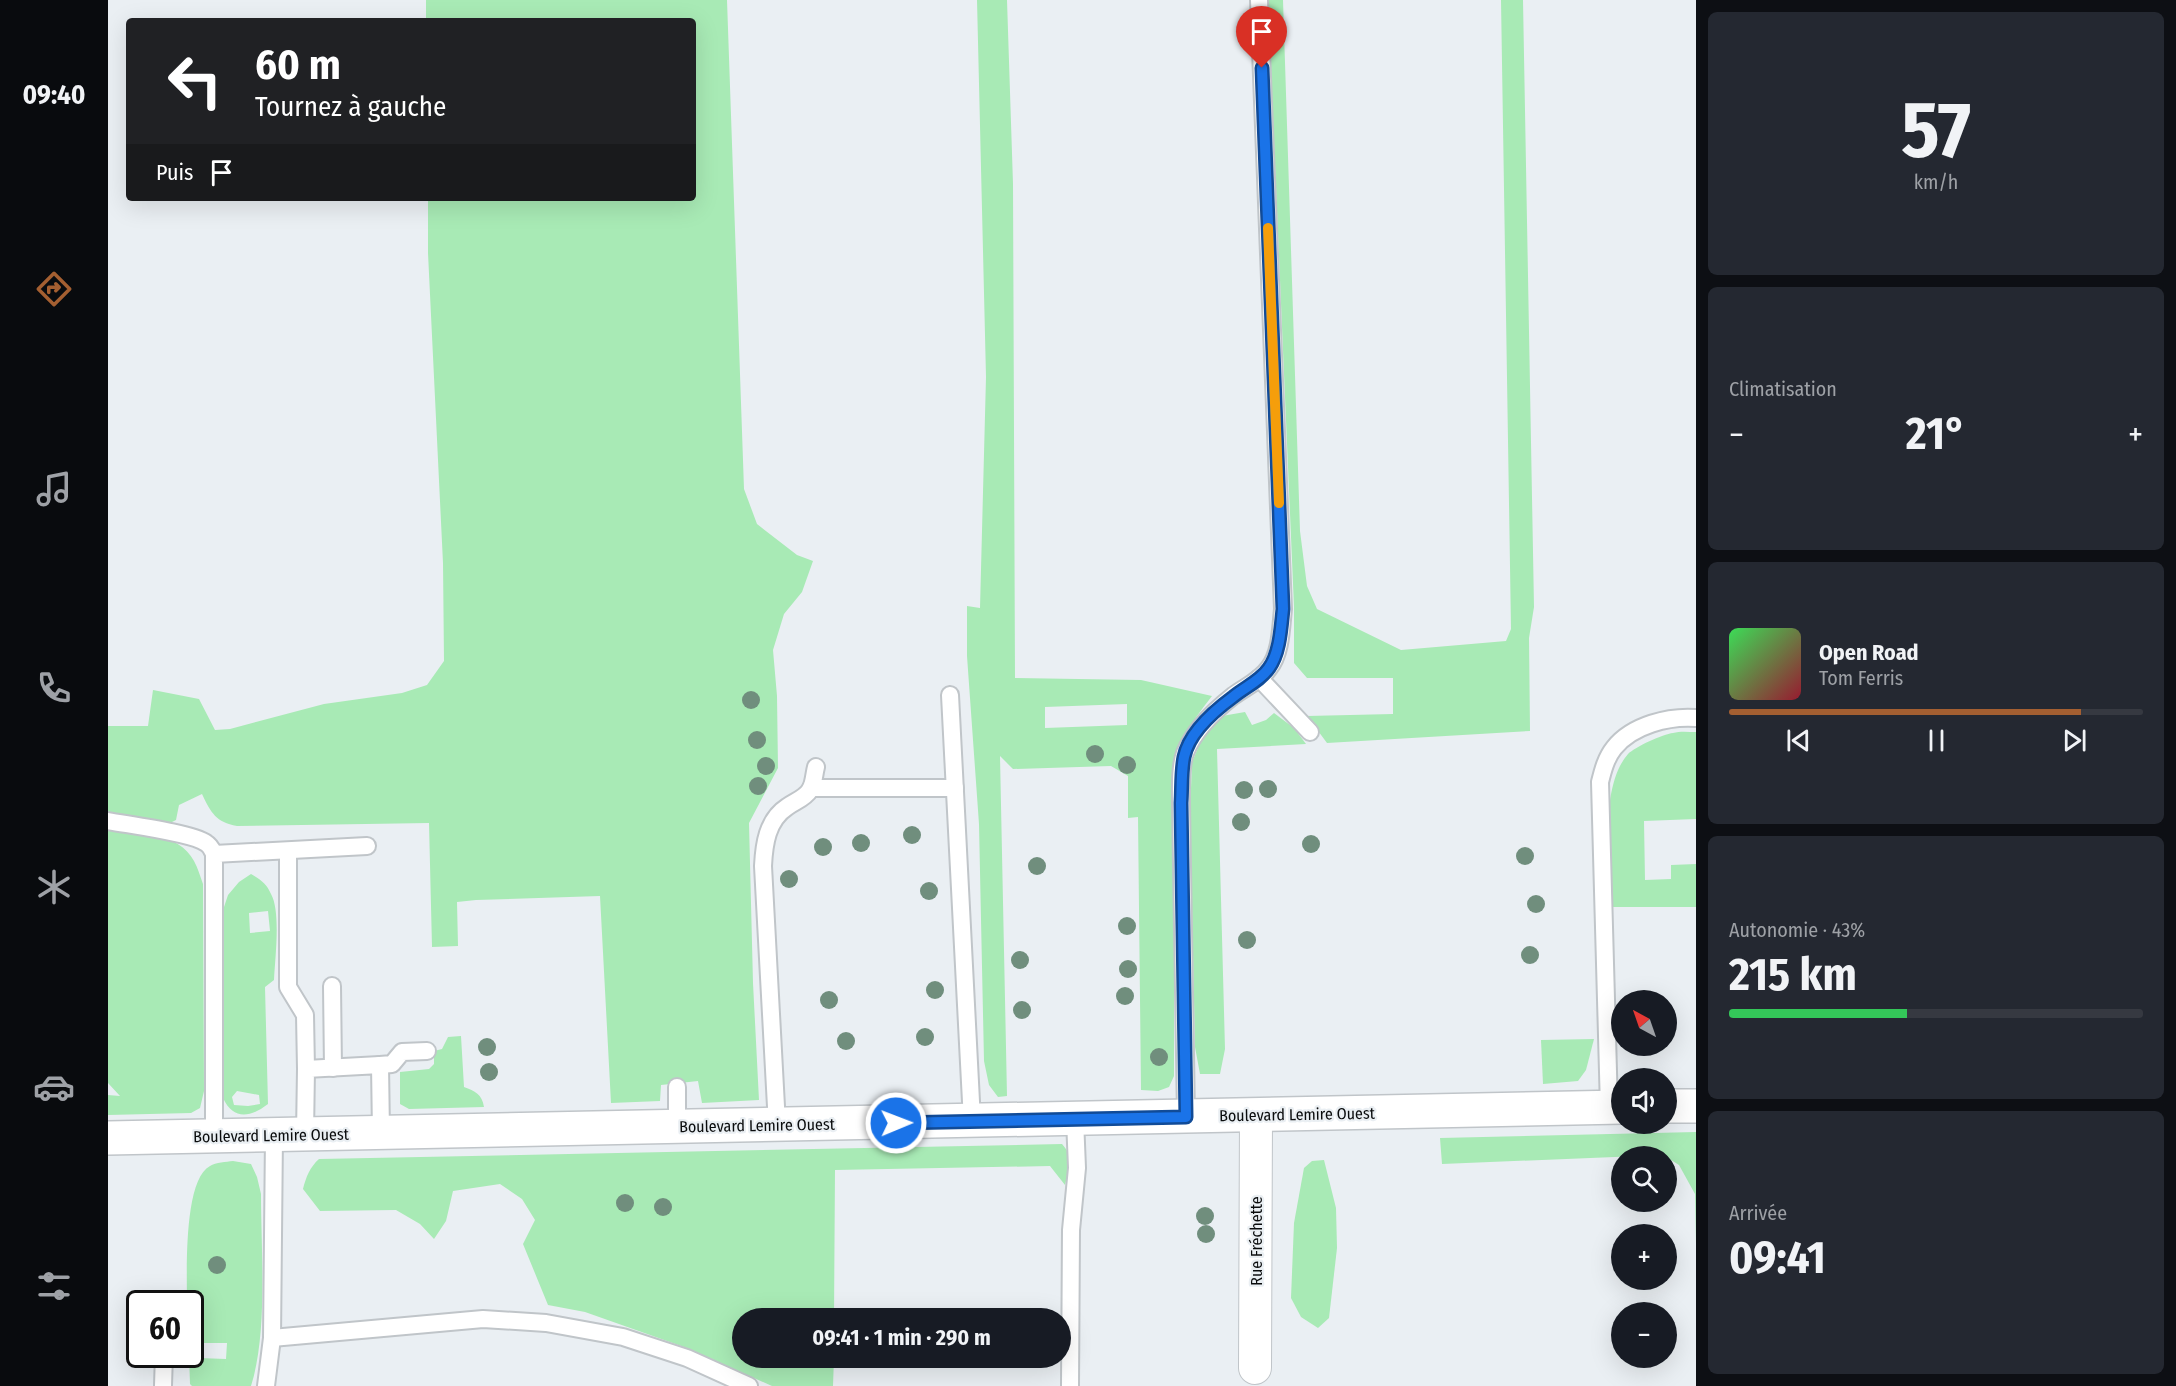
<!DOCTYPE html>
<html lang="fr">
<meta charset="utf-8">
<style>
body{margin:0;font-family:"Fira Sans Condensed",sans-serif;background:#242831;color:#f1f3f6;height:100vh;display:flex;flex-direction:column;font-size:22px;white-space:nowrap}
*{box-sizing:border-box;margin:0}
p{font-size:20px;color:#9ea1a6}
.icon{flex:none;width:33px;height:33px;fill:none;stroke:currentColor;stroke-width:2;stroke-linecap:round;stroke-linejoin:round}
.map{position:relative;flex:1;overflow:hidden}
.sheet{display:flex;flex-direction:column;gap:12px;padding:12px;background:#0d0f14;width:480px}
.sheet>*{flex:none}
.banner{position:absolute;left:18px;top:18px;width:570px;height:183px;border-radius:6px;box-shadow:0 6px 24px #0002;background:#202124;color:#fff;overflow:hidden}
.needle{width:39px;rotate:320deg}
.controls{position:absolute;left:1503px;top:990px;display:grid;gap:12px}
.controls a{display:grid;place-items:center;width:66px;height:66px;border-radius:50%;background:#171b24;box-shadow:0 6px 24px #0002;font-size:30px}
.speed{position:absolute;left:18px;top:1290px;display:flex;gap:12px;font-size:30px;font-weight:700;text-align:center}
.speed>*{display:grid;place-content:center;width:78px;height:78px;border-radius:50%;background:#171b24;box-shadow:0 6px 24px #0002;line-height:1}
.speed .limit{border:3px solid #111;border-radius:9px;background:#fff;color:#111}
.pin{position:absolute;display:grid;place-items:center;width:51px;height:51px;color:#fff;margin:-62px -26px;border-radius:50% 50% 50% 0;rotate:-45deg;box-shadow:0 0 6px #0007}
.pin .icon{rotate:45deg}
.me{position:absolute;width:66px;margin:-33px;rotate:89deg;stroke-linejoin:round;filter:drop-shadow(0 0 4px #0008)}
.turn{display:flex;align-items:center;gap:21px;height:126px;padding:0 30px;font-size:27px}
.turn .icon{width:78px;height:78px;stroke-width:2.5}
.turn b{display:block;font-size:42px;line-height:51px}
.then{display:flex;align-items:center;height:57px;padding:0 30px;background:#0003;gap:12px;font-size:22px}
.big{font-size:45px;font-weight:700;line-height:1.1}
.sheet .card{flex:1;display:flex;flex-direction:column;justify-content:center;gap:9px;min-width:0;padding:0 21px;border-radius:9px;background:#242831}
.sheet .dial{align-items:center;gap:0}
.dial b{font-size:78px;line-height:1}
.song{display:flex;align-items:center;gap:18px}
.cover{width:72px;height:72px;border-radius:9px;background:linear-gradient(135deg,hsl(130 70% 55%),hsl(350 70% 35%))}
.played{height:6px;border-radius:3px;background:linear-gradient(90deg,#a45f31 85%,#363941 85%)}
.keys{display:flex;justify-content:space-around;direction:ltr}
.heat{display:flex;justify-content:space-between;align-items:center;font-size:33px;direction:ltr}
.charge{height:9px;border-radius:4px;background:linear-gradient(90deg,#34c759 43%,#363941 0)}
.trip{position:absolute;left:624px;top:1308px;width:339px;height:60px;border-radius:30px;background:#171b24;box-shadow:0 6px 24px #0002;font-weight:700;line-height:60px;text-align:center}
main{display:flex;flex:1;min-height:0}
.dock{display:flex;flex-direction:column;width:108px;justify-content:space-around;align-items:center;background:#090b0e;color:#9ea1a6}
.dock .icon{width:42px;height:42px}
.dock .on{color:#a45f31}
.dock b{font-size:27px;color:#f1f3f6}
.map>svg:first-child{display:block}
.green{fill:#a8eab5;fill-rule:evenodd}
.lines{fill:none;stroke-linecap:round;stroke-linejoin:round}
.service-casing{stroke:#c0c5c9;stroke-width:20}
.minor-casing{stroke:#c0c5c9;stroke-width:34}
.primary-casing{stroke:#c0c5c9;stroke-width:36}
.service{stroke:#fff;stroke-width:16}
.minor{stroke:#fff;stroke-width:32}
.primary{stroke:#fff;stroke-width:33}
.tree{fill:#708e7d}
.route-casing{stroke:#114b97;stroke-width:15}
.route{stroke:#1a73e8;stroke-width:10}
.slow{stroke:#f59e0b;stroke-width:10}
.labels{text-anchor:middle;stroke-width:4.5;stroke-linejoin:round;paint-order:stroke}
.street-label{font-size:16px;fill:#0a0c0d;stroke:#eaeff3}
</style>
<main>
<nav class="dock">
<b>09:40</b>
<svg class="icon on" aria-label="directions" viewBox="0 0 24 24"><path d="M12 3l9 9-9 9-9-9zM9 14v-3h6M13 9l2 2-2 2"/></svg>
<svg class="icon" aria-label="music" viewBox="0 0 24 24"><path d="M9 18V5l10-2v13"/><circle cx="6" cy="18" r="3"/><circle cx="16" cy="16" r="3"/></svg>
<svg class="icon" aria-label="phone" viewBox="0 0 24 24"><path d="M5 4h4l2 5-3 2q2 4 5 5l2-3 5 2v4C11 20 4 13 5 4z"/></svg>
<svg class="icon" aria-label="climate" viewBox="0 0 24 24"><path d="M12 3v18M4 7l16 10M4 17L20 7"/></svg>
<svg class="icon" aria-label="car" viewBox="0 0 24 24"><path d="M5 17H2v-5l4-1 3-4h7l3 4 3 1v5h-3M9 17h6M6 11h13"/><circle cx="7" cy="17" r="2"/><circle cx="17" cy="17" r="2"/></svg>
<svg class="icon" aria-label="filters" viewBox="0 0 24 24"><path d="M4 7h16M4 17h16"/><circle cx="9" cy="7" r="2"/><circle cx="15" cy="17" r="2"/></svg>
</nav>
<div class="map">
<svg width="1588" height="1386" viewBox="0 0 1588 1386">
<rect width="100%" height="100%" fill="#eaeff3"/>
<g class="green">
<path d="M 318,0 L 619,0 L 636,489 L 649,524 L 689,555 L 705,561 L 694,592 L 676,614 L 665,650 L 669,696 L 670,768 L 641,823 L 645,983 L 651,1100 L 594,1103 L 590,1081 L 553,1085 L 552,1101 L 503,1103 L 492,896 L 368,900 L 349,902 L 350,946 L 324,947 L 321,823 L 129,826 C 108,822 103,813 94,794 L 71,805 L 68,820 L 62,823 L 0,815 L 0,726 L 40,726 L 45,690 L 91,699 L 107,730 L 122,729 L 216,704 L 294,693 L 319,685 L 336,661 L 335,563 L 320,253 L 320,198 L 585,198 L 585,21 L 318,21 Z"/>
<path d="M 869,0 L 899,0 L 905,184 L 907,678 L 1033,680 L 1104,696 C 1069,741 1062,757 1066,816 L 1066,1076 L 1061,1087 L 1050,1091 L 1033,1090 L 1030,817 L 1020,818 L 1020,776 L 1003,766 L 905,769 L 892,756 L 899,1096 L 890,1097 L 881,1085 L 876,1061 L 871,824 L 859,656 L 859,606 L 872,608 L 878,377 ZM 1019,704 L 1019,725 L 937,728 L 937,707 Z"/>
<path d="M 1160,0 L 1175,0 L 1192,531 L 1199,586 L 1209,609 L 1293,650 L 1398,641 L 1403,629 L 1393,0 L 1415,0 L 1426,607 L 1421,638 L 1422,731 L 1219,743 L 1199,716 L 1285,714 L 1285,678 L 1199,678 L 1186,663 L 1186,607 Z"/>
<path d="M 1137,712 L 1144,725 L 1158,720 L 1166,713 L 1186,728 L 1198,744 L 1109,749 L 1117,1049 L 1112,1074 L 1092,1074 L 1087,1047 L 1082,814 L 1084,762 L 1096,734 L 1114,716 Z"/>
<path d="M 1588,732 L 1588,819 L 1536,821 L 1537,880 L 1563,879 L 1563,865 L 1588,864 L 1588,907 L 1502,907 C 1501,866 1491,787 1520,754 C 1527,747 1555,734 1565,733 C 1572,731 1580,732 1588,732 Z"/>
<path d="M 0,828 C 28,832 71,832 86,861 C 90,868 92,876 95,884 L 96,1091 L 92,1108 L 83,1113 L 0,1115 L 0,1095 L 12,1096 L 0,1083 Z"/>
<path d="M 143,874 C 152,879 159,884 163,894 C 173,912 167,958 166,980 L 157,987 L 160,1104 C 142,1118 125,1120 115,1098 L 112,945 L 114,913 L 120,895 L 131,882 ZM 160,911 L 162,931 L 142,933 L 141,913 ZM 129,1091 L 151,1095 L 152,1104 L 140,1106 L 126,1105 L 124,1097 Z"/>
<path d="M 353,1036 L 356,1087 C 367,1091 374,1094 376,1107 L 301,1109 L 292,1104 L 292,1072 L 321,1069 L 326,1064 L 326,1051 L 334,1049 L 340,1037 Z"/>
<path d="M 1486,1039 L 1478,1070 L 1470,1081 L 1435,1084 L 1433,1040 Z"/>
<path d="M 1588,1132 L 1588,1244 L 1587,1194 L 1571,1165 L 1555,1155 L 1334,1164 L 1332,1138 Z"/>
<path d="M 954,1144 C 967,1158 961,1169 957,1185 L 942,1166 L 727,1170 L 726,1318 L 634,1318 L 634,1358 L 726,1358 L 725,1386 L 664,1386 L 576,1347 L 477,1312 L 440,1305 L 415,1244 L 427,1220 L 414,1199 L 392,1184 L 345,1191 L 338,1221 L 326,1239 L 312,1224 L 288,1210 L 212,1211 L 195,1189 C 198,1177 202,1167 211,1159 Z"/>
<path d="M 1216,1160 L 1228,1208 L 1229,1248 L 1221,1318 L 1210,1328 L 1193,1317 L 1183,1298 L 1186,1223 L 1196,1168 L 1204,1161 Z"/>
<path d="M 125,1161 L 143,1164 L 149,1177 L 153,1194 C 153,1251 160,1332 143,1386 L 84,1386 L 82,1384 L 81,1355 L 82,1354 L 82,1304 L 79,1303 C 79,1276 75,1180 102,1166 C 108,1162 118,1162 125,1161 ZM 91,1343 L 119,1343 L 118,1359 L 91,1358 Z"/>
</g>
<g class="lines">
<defs>
<g id="service">
<path d="M 1151,678 L 1202,732"/>
<path d="M 842,695 L 864,1121"/>
<path d="M 703,788 L 847,788"/>
<path d="M 0,821 C 21,825 84,833 98,843 C 103,846 104,850 106,854"/>
<path d="M 180,851 L 180,987 L 197,1015 L 198,1069"/>
<path d="M 224,986 L 225,1068"/>
<path d="M 272,1065 L 284,1064 L 294,1052 L 319,1051"/>
<path d="M 1501,1108 L 1492,782 C 1495,770 1498,758 1506,748 C 1524,725 1561,716 1588,718"/>
<path d="M 1078,1117 L 1073,803 C 1073,788 1072,767 1077,753 C 1086,730 1106,711 1125,696 C 1137,687 1152,681 1161,668 C 1173,653 1173,627 1175,609 L 1151,0"/>
<path d="M 669,1125 L 655,866 C 656,845 659,820 679,807 C 687,801 696,799 702,790 C 706,784 706,774 708,767"/>
<path d="M 569,1127 L 569,1087"/>
<path d="M 197,1134 L 198,1069 L 272,1065 L 273,1133"/>
<path d="M 106,1136 L 106,854 L 259,846"/>
<path d="M 164,1338 L 375,1319 L 438,1323 L 515,1337 L 579,1358 L 641,1386"/>
<path d="M 55,1386 L 56,1354"/>
<path d="M 158,1386 L 164,1338 L 166,1135"/>
<path d="M 962,1386 L 963,1230 L 969,1168 L 967,1119"/>
</g>
<path id="minor" d="M 1147,1368 L 1148,1115"/>
<g id="primary">
<path d="M 1558,1106 L 1588,1106"/>
<path d="M 0,1138 L 1514,1107"/>
</g>
</defs>
<use href="#service" class="service-casing"/>
<use href="#minor" class="minor-casing"/>
<use href="#primary" class="primary-casing"/>
<use href="#service" class="service"/>
<use href="#minor" class="minor"/>
<use href="#primary" class="primary"/>
</g>
<g class="tree">
<circle cx="643" cy="700" r="9"/>
<circle cx="649" cy="740" r="9"/>
<circle cx="987" cy="754" r="9"/>
<circle cx="1019" cy="765" r="9"/>
<circle cx="658" cy="766" r="9"/>
<circle cx="650" cy="786" r="9"/>
<circle cx="1160" cy="789" r="9"/>
<circle cx="1136" cy="790" r="9"/>
<circle cx="1133" cy="822" r="9"/>
<circle cx="804" cy="835" r="9"/>
<circle cx="753" cy="843" r="9"/>
<circle cx="1203" cy="844" r="9"/>
<circle cx="715" cy="847" r="9"/>
<circle cx="1417" cy="856" r="9"/>
<circle cx="929" cy="866" r="9"/>
<circle cx="681" cy="879" r="9"/>
<circle cx="821" cy="891" r="9"/>
<circle cx="1428" cy="904" r="9"/>
<circle cx="1019" cy="926" r="9"/>
<circle cx="1139" cy="940" r="9"/>
<circle cx="1422" cy="955" r="9"/>
<circle cx="912" cy="960" r="9"/>
<circle cx="1020" cy="969" r="9"/>
<circle cx="827" cy="990" r="9"/>
<circle cx="1017" cy="996" r="9"/>
<circle cx="721" cy="1000" r="9"/>
<circle cx="914" cy="1010" r="9"/>
<circle cx="817" cy="1037" r="9"/>
<circle cx="738" cy="1041" r="9"/>
<circle cx="379" cy="1047" r="9"/>
<circle cx="1051" cy="1057" r="9"/>
<circle cx="381" cy="1072" r="9"/>
<circle cx="517" cy="1203" r="9"/>
<circle cx="555" cy="1207" r="9"/>
<circle cx="1097" cy="1216" r="9"/>
<circle cx="1098" cy="1234" r="9"/>
<circle cx="109" cy="1265" r="9"/>
</g>
<g class="lines">
<defs>
<path id="route" d="M 788,1123 L 1078,1117 L 1073,803 C 1074,788 1073,772 1076,757 C 1081,733 1106,711 1125,697 C 1137,687 1152,681 1161,668 C 1172,653 1173,627 1175,609 L 1154,68"/>
</defs>
<use href="#route" class="route-casing"/>
<use href="#route" class="route"/>
<path class="slow" d="M 1160,228 L 1171,503"/>
</g>
<g class="labels">
<g class="street-label">
<text transform="translate(1189 1114) rotate(-1)" y="6">Boulevard Lemire Ouest</text>
<text transform="translate(649 1125) rotate(-1)" y="6">Boulevard Lemire Ouest</text>
<text transform="translate(163 1135) rotate(-1)" y="6">Boulevard Lemire Ouest</text>
<text transform="translate(1148 1241) rotate(-90)" y="6">Rue Fréchette</text>
</g>
</g>
</svg>
<div class="controls">
<a><svg class="needle" viewBox="-14 -14 28 28"><path d="M0-13l5 13h-10z" fill="#e53935"/><path d="M0 13l5-13h-10z" fill="#9ea1a6"/></svg></a>
<a><svg class="icon" aria-label="sound" viewBox="0 0 24 24"><path d="M4 9h4l5-4v14l-5-4H4zM17 9q2 3 0 6"/></svg></a>
<a><svg class="icon" aria-label="search" viewBox="0 0 24 24"><circle cx="10" cy="10" r="6"/><path d="M15 15l6 6"/></svg></a>
<a>+</a>
<a>−</a>
</div>
<div class="speed"><div class="limit">60</div></div>
<div class="pin" style="left:1154px;top:68px;background:#d93025"><svg class="icon" aria-label="arrive" viewBox="0 0 24 24"><path d="M6 21V4h12l-3 4 3 4H6"/></svg></div>
<svg class="me" style="left:788px;top:1123px" viewBox="-20 -20 40 40"><circle r="17" fill="#1a73e8" stroke="#fff" stroke-width="3"/><path d="M0-11L8 9 0 5-8 9z" fill="#fff"/></svg>
<div class="trip">09:41 · 1 min · 290 m</div>
<div class="banner">
<div class="turn"><svg class="icon" aria-label="left" viewBox="0 0 24 24"><path d="M17 20v-9H6M10 6l-5 5 5 5"/></svg><div><b>60 m</b>Tournez à gauche</div></div>
<div class="then">Puis<svg class="icon" aria-label="arrive" viewBox="0 0 24 24"><path d="M6 21V4h12l-3 4 3 4H6"/></svg></div>
</div>
</div>
<section class="sheet">
<div class="card dial"><b>57</b><p>km/h</p></div>
<div class="card"><p>Climatisation</p>
<div class="heat"><a>−</a><b class="big">21°</b><a>+</a></div>
</div>
<div class="card">
<div class="song"><i class="cover"></i><div><b>Open Road</b><p>Tom Ferris</p></div></div>
<div class="played"></div>
<div class="keys"><svg class="icon" aria-label="previous" viewBox="0 0 24 24"><path d="M18 5L8 12l10 7zM5 5v14"/></svg><svg class="icon" aria-label="pause" viewBox="0 0 24 24"><path d="M8 5v14M16 5v14"/></svg><svg class="icon" aria-label="next" viewBox="0 0 24 24"><path d="M6 5l10 7-10 7zM19 5v14"/></svg></div>
</div>
<div class="card"><p>Autonomie · 43%</p><b class="big">215 km</b><div class="charge"></div></div>
<div class="card"><p>Arrivée</p><b class="big">09:41</b></div>
</section>
</main>
